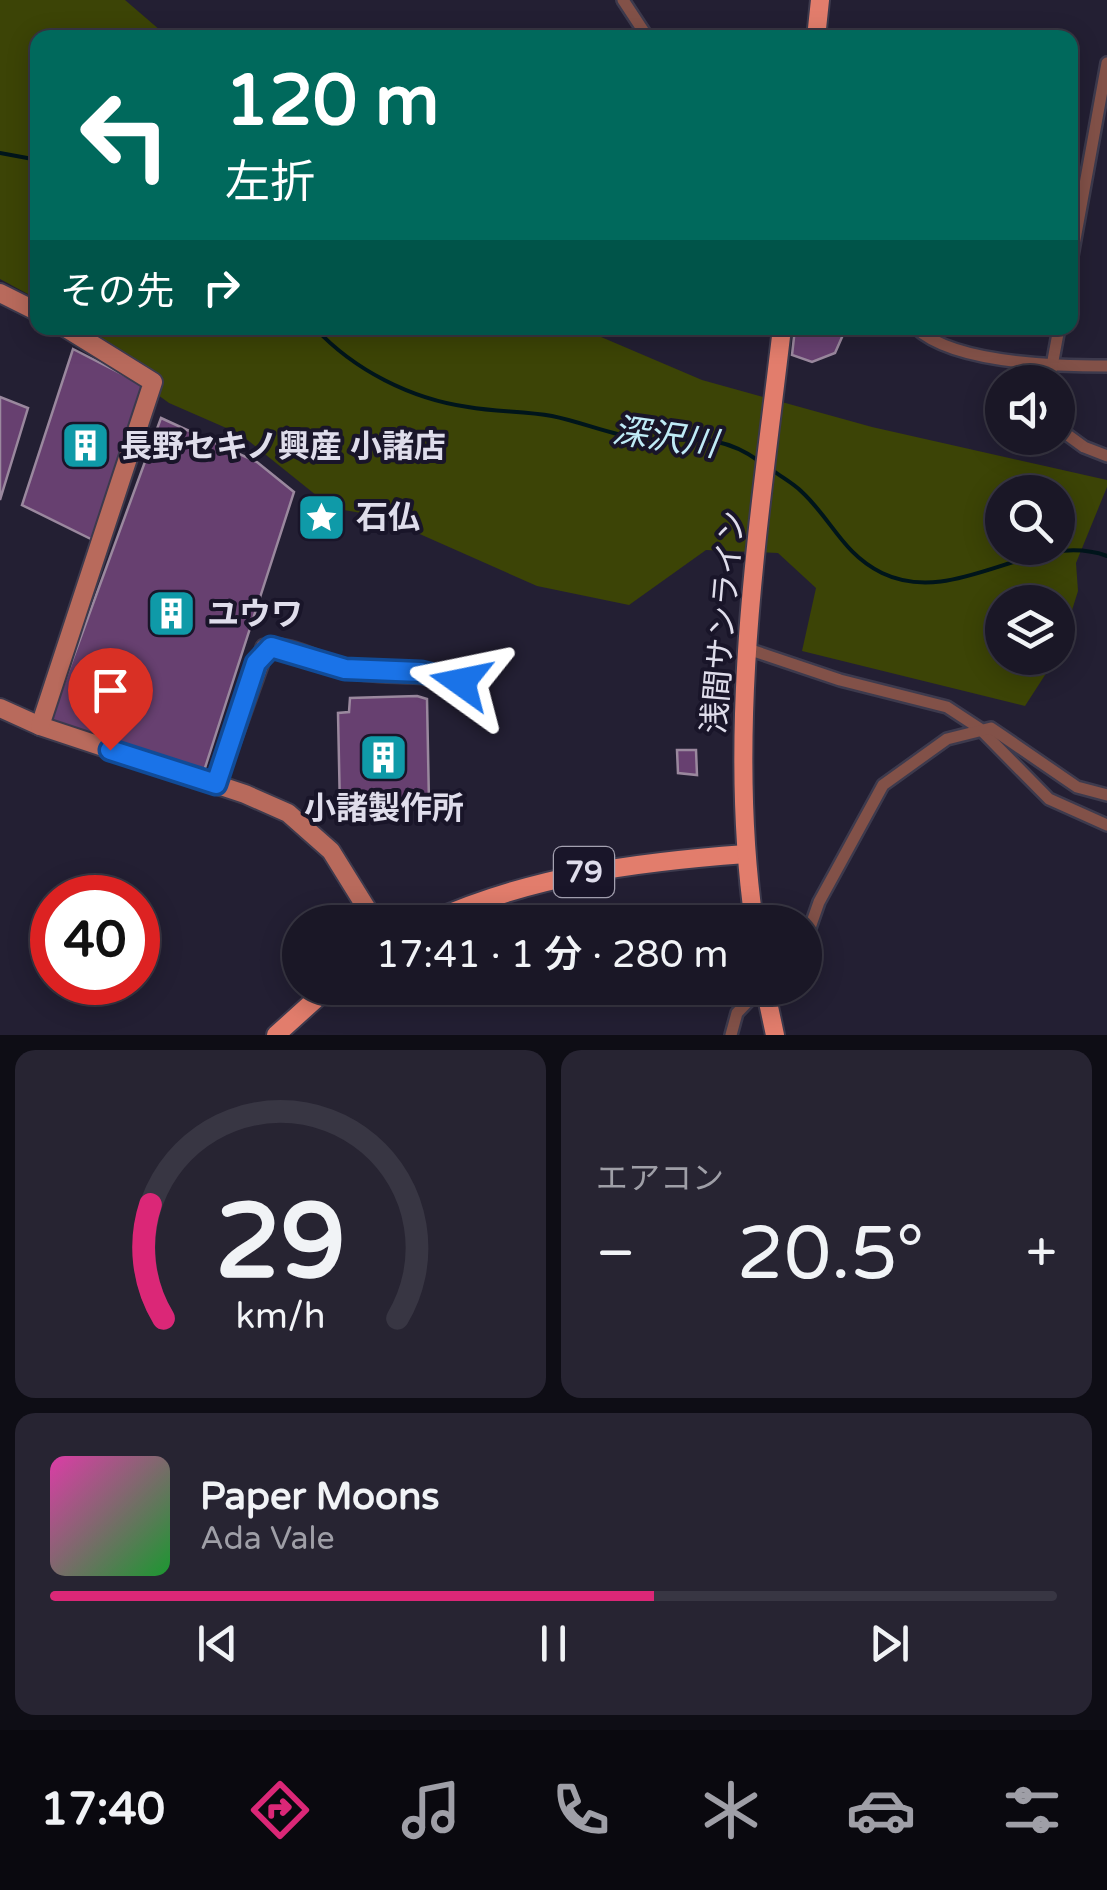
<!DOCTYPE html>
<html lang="ja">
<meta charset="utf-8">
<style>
body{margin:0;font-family:"Varela Round","Noto Sans JP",sans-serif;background:#272432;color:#f1f3f6;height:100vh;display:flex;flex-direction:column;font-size:38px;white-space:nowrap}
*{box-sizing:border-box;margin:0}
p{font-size:32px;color:#9f9fa7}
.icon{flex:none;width:55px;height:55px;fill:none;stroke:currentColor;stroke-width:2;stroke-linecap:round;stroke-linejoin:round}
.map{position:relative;height:1035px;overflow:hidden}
.side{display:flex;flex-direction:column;gap:15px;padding:15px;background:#0e0d15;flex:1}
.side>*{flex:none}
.top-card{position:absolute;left:30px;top:30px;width:1048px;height:305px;border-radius:20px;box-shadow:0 5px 25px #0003,0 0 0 2px #383643;background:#00695c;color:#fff;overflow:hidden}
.fabs{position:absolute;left:985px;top:365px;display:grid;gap:20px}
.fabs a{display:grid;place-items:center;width:90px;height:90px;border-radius:50%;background:#1a1726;box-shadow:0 5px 25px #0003,0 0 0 2px #383643;font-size:50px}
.speed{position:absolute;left:30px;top:875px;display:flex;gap:20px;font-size:50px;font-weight:700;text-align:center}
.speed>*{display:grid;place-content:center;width:130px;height:130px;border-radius:50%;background:#1a1726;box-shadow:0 5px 25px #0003,0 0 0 2px #383643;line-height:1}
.speed .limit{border:15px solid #d22;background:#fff;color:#111}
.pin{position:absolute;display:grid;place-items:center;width:85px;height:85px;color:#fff;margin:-102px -42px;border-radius:50% 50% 50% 0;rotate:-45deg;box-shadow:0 0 10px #0007}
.pin .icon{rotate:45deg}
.me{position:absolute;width:110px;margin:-55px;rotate:282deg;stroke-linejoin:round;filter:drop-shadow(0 0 8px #0008)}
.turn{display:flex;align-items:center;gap:35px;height:210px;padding:0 30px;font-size:45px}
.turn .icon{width:130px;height:130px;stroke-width:2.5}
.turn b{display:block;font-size:70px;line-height:85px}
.then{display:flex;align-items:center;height:95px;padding:0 30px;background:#0003;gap:20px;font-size:38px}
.big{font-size:75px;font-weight:600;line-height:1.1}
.side .tile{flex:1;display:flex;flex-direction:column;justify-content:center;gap:15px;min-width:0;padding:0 35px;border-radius:20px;background:#272432}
.side .dial{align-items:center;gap:0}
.dial svg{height:260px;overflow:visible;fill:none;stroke:#383643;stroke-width:7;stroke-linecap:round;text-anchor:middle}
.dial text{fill:#f1f3f6;stroke:none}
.song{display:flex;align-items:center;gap:30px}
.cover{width:120px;height:120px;border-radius:15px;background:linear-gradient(135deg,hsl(320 70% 55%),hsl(130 70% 35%))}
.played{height:10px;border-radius:5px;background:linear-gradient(90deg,#db2777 60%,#383643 60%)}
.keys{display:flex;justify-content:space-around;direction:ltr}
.heat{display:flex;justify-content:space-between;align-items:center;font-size:55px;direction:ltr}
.side .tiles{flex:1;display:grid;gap:15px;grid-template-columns:1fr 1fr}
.tile:last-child{grid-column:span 2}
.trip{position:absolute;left:282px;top:905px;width:540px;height:100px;border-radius:50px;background:#1a1726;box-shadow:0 5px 25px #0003,0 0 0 2px #383643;font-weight:600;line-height:100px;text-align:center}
.menu{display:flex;height:160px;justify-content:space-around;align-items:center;background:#0a090f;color:#9f9fa7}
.menu .icon{width:70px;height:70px}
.menu .current{color:#db2777}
.menu b{font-size:45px;color:#f1f3f6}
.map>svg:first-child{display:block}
.green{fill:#3c4406;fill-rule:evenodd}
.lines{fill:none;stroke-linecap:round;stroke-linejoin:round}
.stream{stroke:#00151b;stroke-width:4}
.building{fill:#674070;stroke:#9a889e;stroke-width:2.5}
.street-casing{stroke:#3d3a4d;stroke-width:16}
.secondary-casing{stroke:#3d3a4d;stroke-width:22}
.primary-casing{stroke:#3d3a4d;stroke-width:22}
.street{stroke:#825148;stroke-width:11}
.secondary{stroke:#b86a5c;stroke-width:18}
.primary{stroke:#e27d6c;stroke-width:18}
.route-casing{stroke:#114b97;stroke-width:25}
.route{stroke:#1a73e8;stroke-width:18}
.labels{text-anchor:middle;stroke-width:8;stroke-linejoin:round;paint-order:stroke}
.shield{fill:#191529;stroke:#a4a1b1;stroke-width:2.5}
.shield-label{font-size:30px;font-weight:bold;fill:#dfddeb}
.poi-label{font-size:32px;font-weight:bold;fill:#dfddeb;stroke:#191529;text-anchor:start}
.street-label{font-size:32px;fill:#dfddeb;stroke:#191529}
.water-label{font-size:35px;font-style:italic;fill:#bfebf6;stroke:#191529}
</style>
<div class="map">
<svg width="1107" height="1035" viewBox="0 0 1107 1035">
<rect width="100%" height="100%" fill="#231f33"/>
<g class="green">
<path d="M 0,0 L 125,0 L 168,37 L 38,38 L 37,299 L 0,279 Z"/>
<path d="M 89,328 L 580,328 L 702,380 L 872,427 L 1107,480 L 1107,487 L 1076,563 L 1078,591 L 1058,655 L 1058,602 L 1002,602 L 1002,658 L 1056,658 L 1025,706 L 802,651 L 816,588 L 778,553 L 706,550 L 629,605 L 537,586 L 379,516 L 332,508 L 240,434 L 169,403 L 147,387 ZM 1002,492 L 1058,492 L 1058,548 L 1002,548 Z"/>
</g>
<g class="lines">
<g class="stream">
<path d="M 0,153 L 38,160"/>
<path d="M 315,328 C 354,370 411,399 468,407 C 496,412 525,411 552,416 C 582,422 611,435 642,439 C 688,443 715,430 759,461"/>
<path d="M 771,469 C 781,477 793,483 802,492 C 832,520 843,554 882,573 C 957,609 1033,529 1107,556"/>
</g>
</g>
<g class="building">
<path d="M 795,328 L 846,328 L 835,353 L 812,362 L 792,355 Z"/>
<path d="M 73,349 L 147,387 L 99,543 L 22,505 Z"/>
<path d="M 0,397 L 28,408 L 0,500 Z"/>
<path d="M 161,418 L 257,462 L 294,492 L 204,771 L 49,724 Z"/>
<path d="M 417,696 L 427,699 L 429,803 L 340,810 L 338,713 L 349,712 L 350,698 Z"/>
<path d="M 677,750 L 696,750 L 697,775 L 678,773 Z"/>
</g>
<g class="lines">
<defs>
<g id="street">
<path d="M 623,0 L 648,38"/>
<path d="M 1070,267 L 1107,63"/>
<path d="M 916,328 C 953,363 1056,366 1107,366"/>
<path d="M 1049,382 L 1059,328"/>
<path d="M 1058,428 L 1084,447 L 1107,456"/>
<path d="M 748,649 L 840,680 L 947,707 L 979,728 L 1049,799 L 1107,825"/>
<path d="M 805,942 L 819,902 L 883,785 L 947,739 L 991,728 L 1077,787 L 1107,795"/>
<path d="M 731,1035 L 737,1013 L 761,988"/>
</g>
<g id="secondary">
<path d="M 0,293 L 38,312"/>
<path d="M 0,708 L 40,726 L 245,794 L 288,813 L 331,851 L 375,922"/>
<path d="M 40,726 L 153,382 L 66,328"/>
<path d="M 216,784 L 265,648 C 290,644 318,663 342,668 C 382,677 421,669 461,682"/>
</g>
<g id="primary">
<path d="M 816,38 L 820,0"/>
<path d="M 429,922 C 530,876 636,862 746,854"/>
<path d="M 754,922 C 726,725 759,524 782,328"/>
<path d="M 765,988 L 775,1035"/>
<path d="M 276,1035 L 328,988"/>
</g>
</defs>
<use href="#street" class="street-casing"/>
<use href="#secondary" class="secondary-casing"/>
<use href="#primary" class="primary-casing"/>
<use href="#street" class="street"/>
<use href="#secondary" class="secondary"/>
<use href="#primary" class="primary"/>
</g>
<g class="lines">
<defs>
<path id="route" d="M 110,750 L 216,784 L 256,663 L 271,647 L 345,669 L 421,672 L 461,682"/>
</defs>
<use href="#route" class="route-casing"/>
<use href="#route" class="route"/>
</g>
<defs>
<symbol id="building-square" viewBox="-11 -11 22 22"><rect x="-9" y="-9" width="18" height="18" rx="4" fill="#0f9aa8" stroke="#191529"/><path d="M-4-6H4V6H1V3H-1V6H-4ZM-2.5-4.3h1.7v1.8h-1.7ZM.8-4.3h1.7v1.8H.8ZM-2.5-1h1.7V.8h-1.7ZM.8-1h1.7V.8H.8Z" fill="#fff"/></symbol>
<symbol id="sight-square" viewBox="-11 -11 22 22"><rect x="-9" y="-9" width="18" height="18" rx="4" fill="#0f9aa8" stroke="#191529"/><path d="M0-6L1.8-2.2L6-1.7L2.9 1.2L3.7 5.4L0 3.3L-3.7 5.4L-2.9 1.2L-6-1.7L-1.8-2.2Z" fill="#fff"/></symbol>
</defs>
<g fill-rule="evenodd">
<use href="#building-square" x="58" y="418" width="55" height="55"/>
<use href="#sight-square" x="294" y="490" width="55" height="55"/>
<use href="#building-square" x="144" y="586" width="55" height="55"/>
<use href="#building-square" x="356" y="730" width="55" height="55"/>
</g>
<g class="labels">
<rect class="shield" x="554" y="847" width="60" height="50" rx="8"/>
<g class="shield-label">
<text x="584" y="882">79</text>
</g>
<g class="poi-label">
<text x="120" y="457">長野セキノ興産 小諸店</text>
<text x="356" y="528">石仏</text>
<text x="207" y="625">ユウワ</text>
<text x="384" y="819" text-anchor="middle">小諸製作所</text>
</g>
<g class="street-label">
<text transform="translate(723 622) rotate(-85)" y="11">浅間サンライン</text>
</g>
<g class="water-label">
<text transform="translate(665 437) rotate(8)" y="12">深沢川</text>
</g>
</g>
</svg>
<div class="fabs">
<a><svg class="icon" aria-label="sound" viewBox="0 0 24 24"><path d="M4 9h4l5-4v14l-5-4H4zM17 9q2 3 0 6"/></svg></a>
<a><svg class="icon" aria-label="search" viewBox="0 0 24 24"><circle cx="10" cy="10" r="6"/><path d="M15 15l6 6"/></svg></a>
<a><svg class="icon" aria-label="layers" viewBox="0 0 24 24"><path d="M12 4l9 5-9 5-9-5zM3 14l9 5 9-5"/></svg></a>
</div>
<div class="speed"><div class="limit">40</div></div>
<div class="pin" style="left:110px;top:750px;background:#d93025"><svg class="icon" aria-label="arrive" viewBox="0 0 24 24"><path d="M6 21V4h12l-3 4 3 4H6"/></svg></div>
<svg class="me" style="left:461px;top:682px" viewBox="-20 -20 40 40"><path d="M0-17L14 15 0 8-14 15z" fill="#1a73e8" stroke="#fff" stroke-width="4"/></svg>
<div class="trip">17:41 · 1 分 · 280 m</div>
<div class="top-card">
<div class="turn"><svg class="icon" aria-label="left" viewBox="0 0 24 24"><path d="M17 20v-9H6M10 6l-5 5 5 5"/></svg><div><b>120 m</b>左折</div></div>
<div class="then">その先<svg class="icon" aria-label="right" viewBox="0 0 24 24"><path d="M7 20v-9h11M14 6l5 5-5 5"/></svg></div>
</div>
</div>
<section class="side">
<div class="tiles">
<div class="tile dial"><svg viewBox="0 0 100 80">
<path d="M14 69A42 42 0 1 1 86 69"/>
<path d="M14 69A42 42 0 0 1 10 34" stroke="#db2777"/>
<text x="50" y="56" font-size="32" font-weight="700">29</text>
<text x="50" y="72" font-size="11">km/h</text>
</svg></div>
<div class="tile"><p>エアコン</p>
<div class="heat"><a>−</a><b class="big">20.5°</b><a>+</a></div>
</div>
<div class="tile">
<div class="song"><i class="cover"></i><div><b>Paper Moons</b><p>Ada Vale</p></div></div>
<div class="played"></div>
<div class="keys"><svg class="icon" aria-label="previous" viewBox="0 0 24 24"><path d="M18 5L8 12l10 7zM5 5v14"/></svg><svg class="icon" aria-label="pause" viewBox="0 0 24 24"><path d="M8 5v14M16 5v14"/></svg><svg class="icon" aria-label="next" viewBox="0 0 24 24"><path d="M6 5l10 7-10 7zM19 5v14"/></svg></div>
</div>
</div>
</section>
<nav class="menu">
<b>17:40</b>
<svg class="icon current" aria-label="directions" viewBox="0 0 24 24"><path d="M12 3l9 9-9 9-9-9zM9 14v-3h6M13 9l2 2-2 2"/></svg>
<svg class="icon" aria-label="music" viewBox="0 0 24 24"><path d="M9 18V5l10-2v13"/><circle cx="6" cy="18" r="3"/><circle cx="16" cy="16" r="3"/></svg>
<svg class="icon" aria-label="phone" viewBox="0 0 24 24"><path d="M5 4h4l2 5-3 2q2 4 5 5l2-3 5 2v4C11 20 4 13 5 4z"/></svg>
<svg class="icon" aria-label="climate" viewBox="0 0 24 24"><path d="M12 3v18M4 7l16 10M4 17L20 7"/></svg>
<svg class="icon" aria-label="car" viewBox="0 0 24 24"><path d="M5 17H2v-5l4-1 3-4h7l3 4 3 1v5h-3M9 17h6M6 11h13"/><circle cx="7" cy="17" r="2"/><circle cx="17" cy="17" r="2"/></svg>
<svg class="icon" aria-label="filters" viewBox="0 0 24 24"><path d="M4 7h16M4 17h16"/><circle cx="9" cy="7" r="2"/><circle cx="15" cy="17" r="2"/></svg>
</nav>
